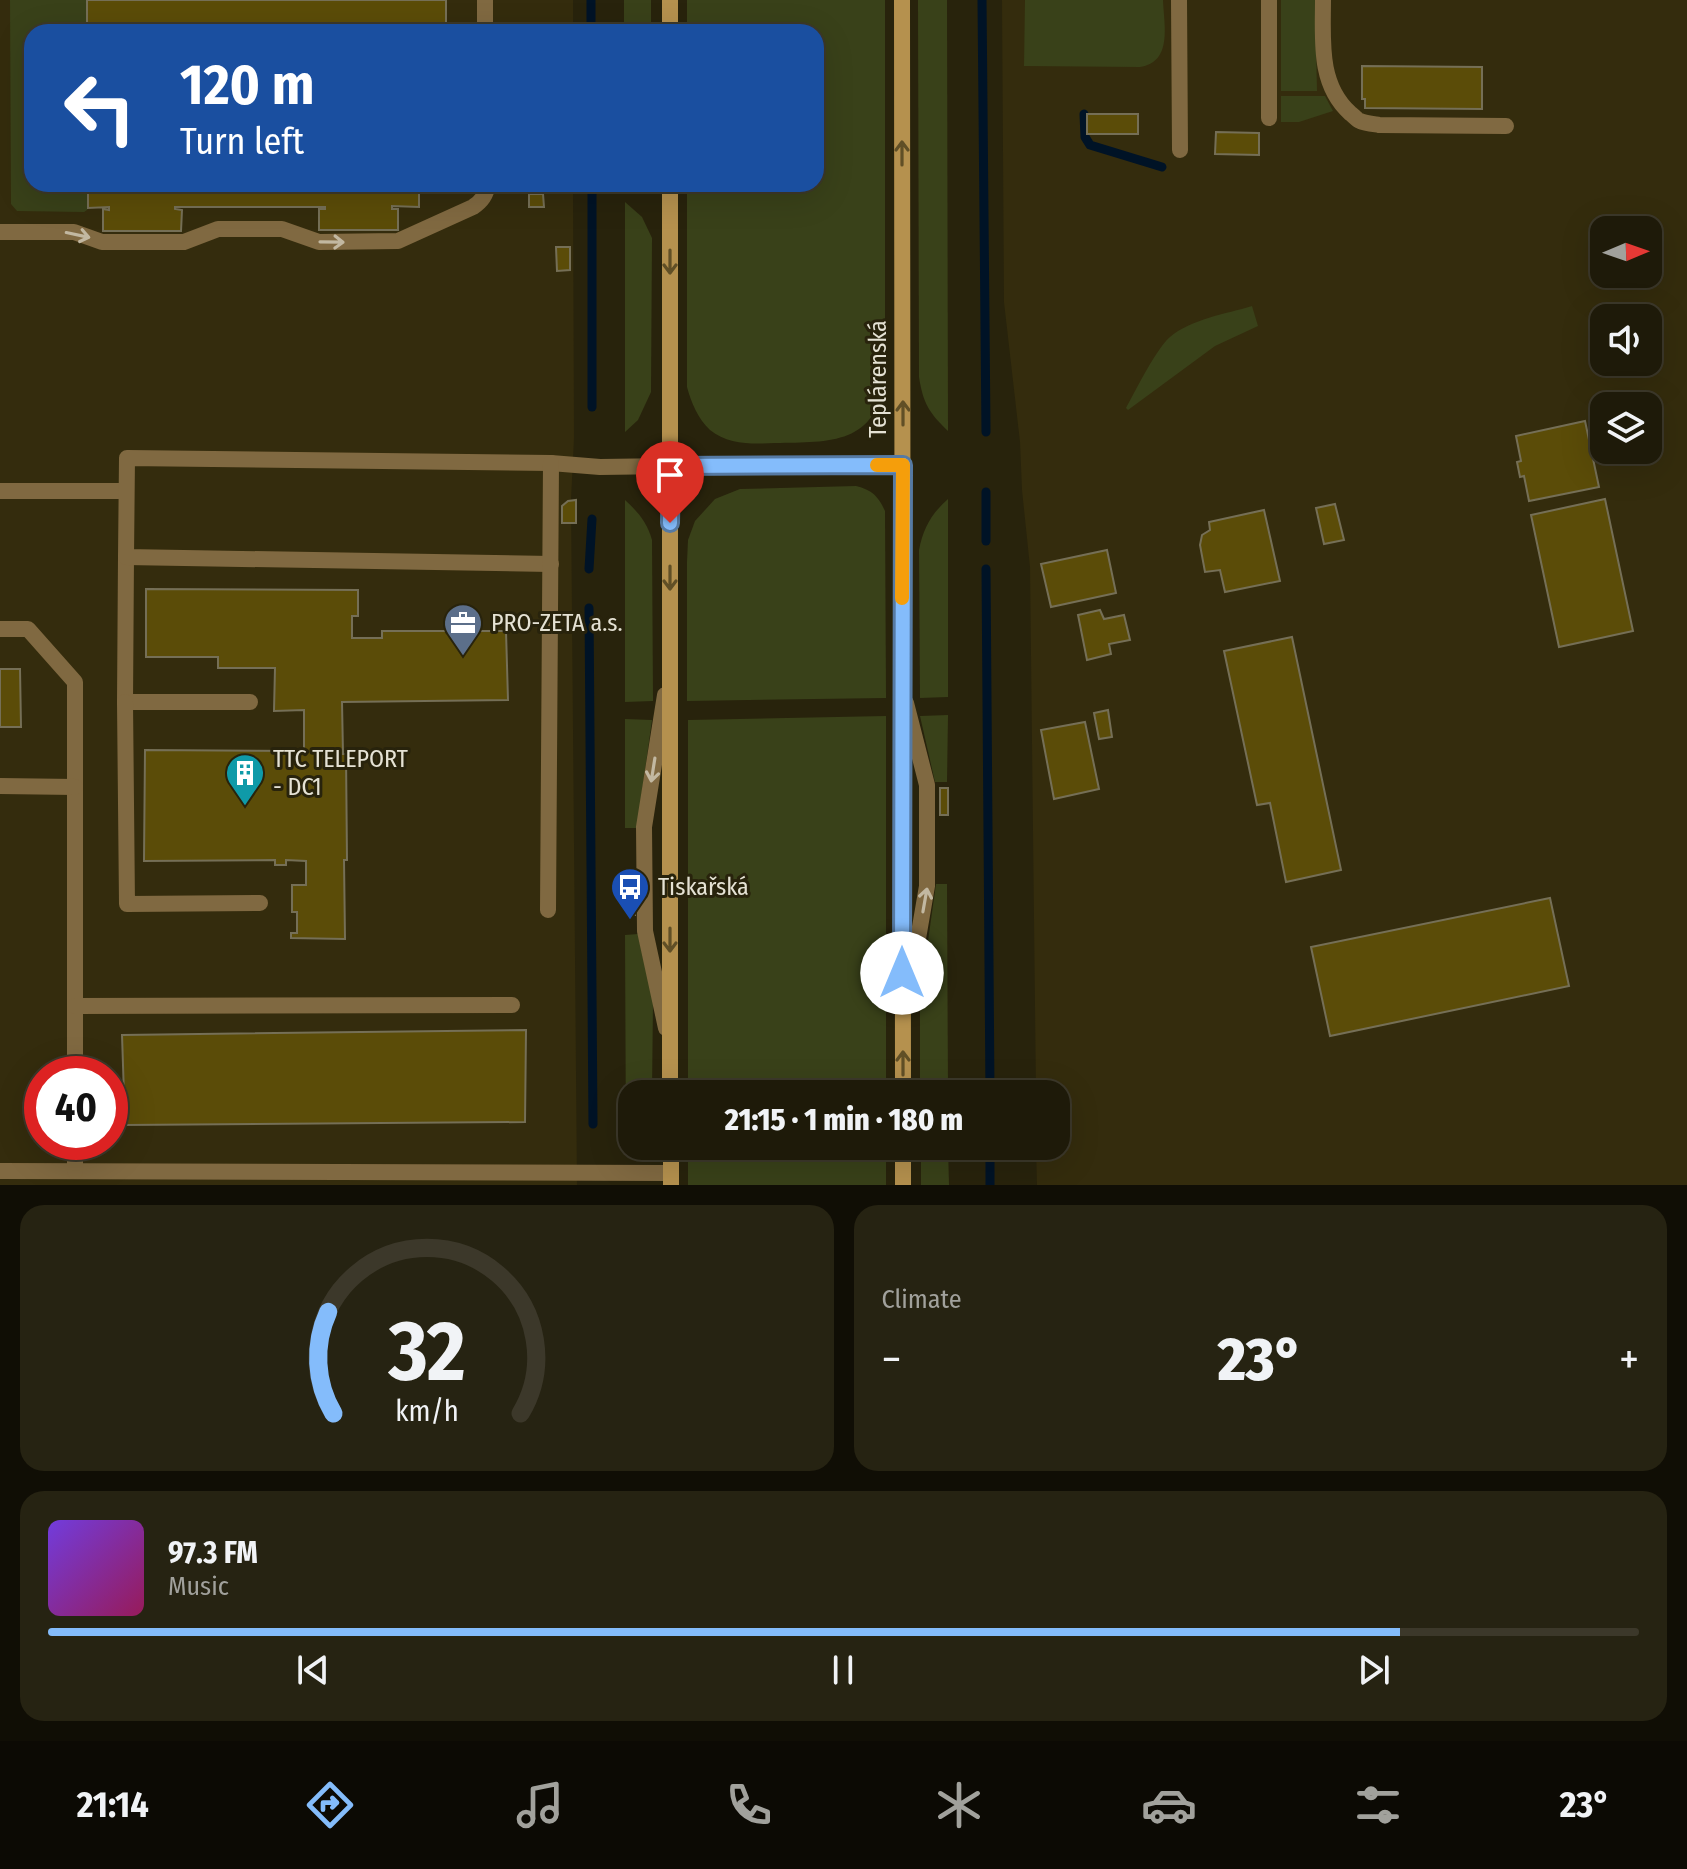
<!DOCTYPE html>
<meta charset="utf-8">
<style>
body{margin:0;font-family:"Fira Sans Condensed",sans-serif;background:#262312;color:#f1f3f6;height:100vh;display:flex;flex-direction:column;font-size:30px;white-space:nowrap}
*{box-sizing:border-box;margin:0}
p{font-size:26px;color:#a1a19c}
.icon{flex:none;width:44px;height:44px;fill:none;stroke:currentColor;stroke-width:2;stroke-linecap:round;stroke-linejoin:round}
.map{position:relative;height:1185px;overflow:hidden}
.panel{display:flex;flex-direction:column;gap:20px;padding:20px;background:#100e05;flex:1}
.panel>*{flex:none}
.hud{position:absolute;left:24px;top:24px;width:800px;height:168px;border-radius:24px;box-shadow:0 8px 32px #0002,0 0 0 2px #3c382a;background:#1a4fa0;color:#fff;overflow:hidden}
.needle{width:52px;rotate:88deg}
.fabs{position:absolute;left:1590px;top:216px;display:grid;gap:16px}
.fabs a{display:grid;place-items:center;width:72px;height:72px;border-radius:16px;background:#1e1a09;box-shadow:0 8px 32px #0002,0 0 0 2px #3c382a;font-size:40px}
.speed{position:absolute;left:24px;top:1056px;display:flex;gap:16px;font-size:40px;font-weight:700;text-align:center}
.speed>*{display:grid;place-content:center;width:104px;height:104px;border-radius:50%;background:#1e1a09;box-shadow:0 8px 32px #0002,0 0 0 2px #3c382a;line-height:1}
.speed .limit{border:12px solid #d22;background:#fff;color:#111}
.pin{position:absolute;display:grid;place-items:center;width:68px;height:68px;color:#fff;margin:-82px -34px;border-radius:50% 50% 50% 0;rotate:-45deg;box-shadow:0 0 8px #0007}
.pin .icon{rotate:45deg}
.me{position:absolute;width:88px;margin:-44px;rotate:0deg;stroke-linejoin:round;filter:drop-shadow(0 0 6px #0008)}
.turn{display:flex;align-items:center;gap:28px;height:168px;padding:0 24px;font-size:36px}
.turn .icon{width:104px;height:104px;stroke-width:2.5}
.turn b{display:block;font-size:56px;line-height:68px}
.big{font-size:60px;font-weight:800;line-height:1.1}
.panel .tile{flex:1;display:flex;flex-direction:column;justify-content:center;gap:12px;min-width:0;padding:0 28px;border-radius:24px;background:#262312}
.panel .dial{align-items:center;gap:0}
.dial svg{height:208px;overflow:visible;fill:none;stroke:#3c382a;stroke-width:7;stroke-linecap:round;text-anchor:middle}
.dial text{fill:#f1f3f6;stroke:none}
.song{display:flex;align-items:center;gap:24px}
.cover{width:96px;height:96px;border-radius:12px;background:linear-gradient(135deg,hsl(260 70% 55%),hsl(330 70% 35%))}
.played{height:8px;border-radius:4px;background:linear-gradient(90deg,#84bcfb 85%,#3c382a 85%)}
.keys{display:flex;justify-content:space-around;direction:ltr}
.heat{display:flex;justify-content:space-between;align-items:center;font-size:44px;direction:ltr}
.panel .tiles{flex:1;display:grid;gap:20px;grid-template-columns:1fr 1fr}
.tile:last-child{grid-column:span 2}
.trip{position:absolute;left:618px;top:1080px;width:452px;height:80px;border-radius:24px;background:#1e1a09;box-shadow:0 8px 32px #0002,0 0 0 2px #3c382a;font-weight:800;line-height:80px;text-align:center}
.menu{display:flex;height:128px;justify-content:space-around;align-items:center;background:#0c0a04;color:#a1a19c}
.menu .icon{width:56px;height:56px}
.menu .active{color:#84bcfb}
.menu b{font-size:36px;color:#f1f3f6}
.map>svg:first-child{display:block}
.built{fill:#342c0d;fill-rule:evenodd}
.green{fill:#394119}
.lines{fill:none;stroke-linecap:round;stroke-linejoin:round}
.stream{stroke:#001326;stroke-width:9}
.building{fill:#5b4c08;stroke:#756f56;stroke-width:2}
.lane{stroke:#806941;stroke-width:16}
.street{stroke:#806941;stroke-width:16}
.secondary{stroke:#b5914e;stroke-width:16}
.oneway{stroke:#604f26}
.oneway2{stroke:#c2b8a1}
.route-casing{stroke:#567aa3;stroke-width:20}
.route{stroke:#84bcfb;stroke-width:14}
.slow{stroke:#f59e0b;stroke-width:14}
.labels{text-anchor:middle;stroke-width:6;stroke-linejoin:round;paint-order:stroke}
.street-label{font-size:24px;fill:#e5e2d4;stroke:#28230c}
.poi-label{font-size:24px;fill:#e5e2d4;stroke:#28230c;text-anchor:start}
</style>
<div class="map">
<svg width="1687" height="1185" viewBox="0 0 1687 1185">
<rect width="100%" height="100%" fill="#28230c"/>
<g class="built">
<path d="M 0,0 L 573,0 L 573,32 L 32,32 L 32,184 L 573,184 L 574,438 L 571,500 L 577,1185 L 0,1185 ZM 42,1074 L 110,1074 L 110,1142 L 42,1142 Z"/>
<path d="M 1002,0 L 1687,0 L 1687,1185 L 1037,1185 L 1036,1146 L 1056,1146 L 1056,1094 L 1036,1094 L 1030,567 L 1022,490 L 1020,442 L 1004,302 ZM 1604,230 L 1648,230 L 1648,274 L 1604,274 ZM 1604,318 L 1648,318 L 1648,362 L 1604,362 ZM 1604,406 L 1648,406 L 1648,450 L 1604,450 Z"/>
</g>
<g class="green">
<path d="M 10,0 L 87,0 L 87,32 L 32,32 L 32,184 L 88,184 L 88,208 L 87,210 L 84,212 L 17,211 L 11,204 Z"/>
<rect x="624" y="0" width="27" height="32"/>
<path d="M 687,0 L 885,0 L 885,376 C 877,445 831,442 775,443 C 753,444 728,445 710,430 C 698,419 691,402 687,387 L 687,184 L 816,184 L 816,32 L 687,32 Z"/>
<path d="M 918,0 L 947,0 L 948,431 C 929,413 923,403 919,377 Z"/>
<path d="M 1025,0 L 1163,0 C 1164,25 1173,62 1140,67 L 1024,66 Z"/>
<path d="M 1281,0 L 1315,0 L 1317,91 L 1281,91 Z"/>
<path d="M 1281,96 L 1325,96 L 1333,111 L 1299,122 L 1281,122 Z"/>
<path d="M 625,202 L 642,217 L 652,238 L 651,392 L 638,420 L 625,432 Z"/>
<path d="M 1252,306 L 1258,326 L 1215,346 L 1128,410 L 1126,408 C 1136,390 1156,349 1170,337 C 1191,319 1226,314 1252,306 Z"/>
<path d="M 856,486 C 872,490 878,496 885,511 L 886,698 L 687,701 L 687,562 L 688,540 L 695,521 L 715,499 L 740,489 Z"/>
<path d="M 948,499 L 948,697 L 920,698 L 919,550 C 923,529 931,514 948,499 Z"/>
<path d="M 625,500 C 638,512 647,522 652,540 L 653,701 L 625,702 Z"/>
<path d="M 948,715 L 947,782 L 935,782 L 920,716 Z"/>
<path d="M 886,716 L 886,1094 L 688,1094 L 688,720 Z"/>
<path d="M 625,719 L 652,720 L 637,828 L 625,828 Z"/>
<path d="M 936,884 L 947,884 L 948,1094 L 920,1094 L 920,998 Z"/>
<path d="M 638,934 L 653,1002 L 652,1094 L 632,1094 L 632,1144 L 626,1149 L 625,935 Z"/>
<rect x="688" y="1146" width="198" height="39"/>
<path d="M 921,1146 L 948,1146 L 949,1185 L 921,1185 Z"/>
</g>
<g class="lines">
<g class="stream">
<path d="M 982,0 L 986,432"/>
<path d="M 591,32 L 591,0"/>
<path d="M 1084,114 L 1085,137 L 1090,145 L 1162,167"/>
<path d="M 592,193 L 592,407"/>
<path d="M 986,492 L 986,541"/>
<path d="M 589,569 L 592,519"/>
<path d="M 986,569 L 990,1094"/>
<path d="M 589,608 L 593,1124"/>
<path d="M 990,1146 L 990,1185"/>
</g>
</g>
<g class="building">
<rect x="87" y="0" width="359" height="32"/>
<path d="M 1362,66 L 1482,67 L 1482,109 L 1365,108 L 1365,99 L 1362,99 Z"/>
<rect x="1087" y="114" width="51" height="20"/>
<path d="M 1216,132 L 1259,133 L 1259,155 L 1215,154 Z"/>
<path d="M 88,184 L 419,184 L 419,207 L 392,206 L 392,209 L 398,209 L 398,230 L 319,230 L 319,209 L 325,209 L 325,207 L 175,207 L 175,209 L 182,210 L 181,231 L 103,231 L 103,209 L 109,210 L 109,207 L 88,208 Z"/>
<path d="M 529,194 L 543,194 L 544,207 L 529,207 Z"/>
<path d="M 556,247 L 570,247 L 570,270 L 557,271 Z"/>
<path d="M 1585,421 L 1599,487 L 1529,501 L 1524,476 L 1520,477 L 1517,462 L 1521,461 L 1516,436 Z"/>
<path d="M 1605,499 L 1633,631 L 1559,647 L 1531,515 Z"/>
<path d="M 576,500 L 576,523 L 562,523 L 562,506 L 568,501 Z"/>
<path d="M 1335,504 L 1344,540 L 1324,544 L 1316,508 Z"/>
<path d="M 1264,510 L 1280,581 L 1225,592 L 1220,570 L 1205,572 L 1200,545 L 1202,535 L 1210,530 L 1209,522 Z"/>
<path d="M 1107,550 L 1116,593 L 1051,607 L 1041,564 Z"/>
<path d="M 146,589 L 358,590 L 358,616 L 352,616 L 352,638 L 382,638 L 382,631 L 506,631 L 508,700 L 342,702 L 343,754 L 346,754 L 347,860 L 344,860 L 345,939 L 291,938 L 291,933 L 297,933 L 297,912 L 292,912 L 292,885 L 306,885 L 306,861 L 286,860 L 286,865 L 275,865 L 275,860 L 144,861 L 145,750 L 304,751 L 304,710 L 274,711 L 275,668 L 218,668 L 218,657 L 146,657 Z"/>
<path d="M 1100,610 L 1104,619 L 1124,615 L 1130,640 L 1109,644 L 1111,654 L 1087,660 L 1078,615 Z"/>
<path d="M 1292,637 L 1341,870 L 1286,882 L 1270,803 L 1257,805 L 1224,651 Z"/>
<path d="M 0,669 L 20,669 L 21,727 L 0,727 Z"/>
<path d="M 1108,710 L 1112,737 L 1099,739 L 1094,713 Z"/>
<path d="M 1085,722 L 1099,789 L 1054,799 L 1041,730 Z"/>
<rect x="940" y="788" width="8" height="27"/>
<rect x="627" y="888" width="8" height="27"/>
<path d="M 1550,898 L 1569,986 L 1330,1036 L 1311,947 Z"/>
<path d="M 526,1030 L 525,1122 L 125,1125 L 122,1035 Z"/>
</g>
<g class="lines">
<g class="lane">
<path d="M 485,0 L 485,32"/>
<path d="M 1179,0 L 1180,150"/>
<path d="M 1269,0 L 1269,118"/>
<path d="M 1323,0 C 1323,40 1318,84 1350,113 C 1353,115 1357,120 1360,121 C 1365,123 1373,124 1379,125 L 1506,126"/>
<path d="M 0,232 L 74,232 L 102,242 L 184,242 L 218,229 L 282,229 L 319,242 L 398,241 L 473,207 C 482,201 486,195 488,184"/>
<path d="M 0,491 L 126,491"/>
<path d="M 126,557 L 125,702 L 250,702"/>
<path d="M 551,564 L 126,557 L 127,458 L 551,463 L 600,467 L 671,466"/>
<path d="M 0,629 L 28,629 L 75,682 L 75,1074"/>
<path d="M 665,695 L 644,827 L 645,931 L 666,1028"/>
<path d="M 125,702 L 127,904 L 260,903"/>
<path d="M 906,703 L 927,785 L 927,886 L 907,1003"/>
<path d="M 0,786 L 75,787"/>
<path d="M 548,910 L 551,463"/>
<path d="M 75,1006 L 512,1005"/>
<path d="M 0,1171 L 671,1173"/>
<path d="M 75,1171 L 75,1142"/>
</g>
<path class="street" d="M 671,466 L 903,465"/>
<g class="secondary">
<path d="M 670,0 L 670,32"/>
<path d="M 902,0 L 903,1094"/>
<path d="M 670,184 L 670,1094"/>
<path d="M 671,1146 L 671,1185"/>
<path d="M 903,1146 L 903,1185"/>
</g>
</g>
<defs><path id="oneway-shaft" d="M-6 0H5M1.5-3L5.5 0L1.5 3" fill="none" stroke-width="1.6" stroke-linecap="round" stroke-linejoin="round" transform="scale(2)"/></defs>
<g class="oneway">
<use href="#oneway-shaft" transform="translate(902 153) rotate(-90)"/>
<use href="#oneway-shaft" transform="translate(670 262) rotate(90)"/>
<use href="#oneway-shaft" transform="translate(903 413) rotate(-90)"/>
<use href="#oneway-shaft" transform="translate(670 578) rotate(90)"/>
<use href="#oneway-shaft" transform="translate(670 940) rotate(90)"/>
<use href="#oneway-shaft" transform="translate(903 1063) rotate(-90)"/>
</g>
<g class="oneway2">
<use href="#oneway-shaft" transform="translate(78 235) rotate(12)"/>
<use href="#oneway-shaft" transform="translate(332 242) rotate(1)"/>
<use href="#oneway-shaft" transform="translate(653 770) rotate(99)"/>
<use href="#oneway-shaft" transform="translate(925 900) rotate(-80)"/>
</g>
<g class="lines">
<defs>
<path id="route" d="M 670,523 L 671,466 L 903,465 L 902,973"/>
</defs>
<use href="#route" class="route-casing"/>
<use href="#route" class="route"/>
<path class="slow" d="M 877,465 L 903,465 L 902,598"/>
</g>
<defs>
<symbol id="office-pin" viewBox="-11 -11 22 30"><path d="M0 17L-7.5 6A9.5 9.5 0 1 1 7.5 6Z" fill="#5c6f8a" stroke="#28230c"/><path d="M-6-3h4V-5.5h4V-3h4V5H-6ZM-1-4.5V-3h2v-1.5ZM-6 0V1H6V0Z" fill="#fff"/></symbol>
<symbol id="building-pin" viewBox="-11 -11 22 30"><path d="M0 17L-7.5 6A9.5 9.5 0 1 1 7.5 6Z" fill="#0f9aa8" stroke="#28230c"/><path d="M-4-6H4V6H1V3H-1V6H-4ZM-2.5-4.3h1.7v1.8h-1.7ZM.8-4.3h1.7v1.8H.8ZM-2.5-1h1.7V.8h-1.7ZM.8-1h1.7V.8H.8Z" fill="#fff"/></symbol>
<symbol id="bus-pin" viewBox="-11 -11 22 30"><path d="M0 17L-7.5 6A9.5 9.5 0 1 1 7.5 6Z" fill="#1a4fb4" stroke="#28230c"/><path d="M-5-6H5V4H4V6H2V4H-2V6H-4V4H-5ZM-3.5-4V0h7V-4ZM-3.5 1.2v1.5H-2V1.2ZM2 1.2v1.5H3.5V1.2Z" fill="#fff"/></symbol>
</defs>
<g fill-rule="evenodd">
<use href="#office-pin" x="441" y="601" width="44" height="60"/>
<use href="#building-pin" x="223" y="751" width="44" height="60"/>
<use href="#bus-pin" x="608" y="865" width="44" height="60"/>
</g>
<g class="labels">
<g class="street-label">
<text transform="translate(878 379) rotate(-90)" y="8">Teplárenská</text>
</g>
<g class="poi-label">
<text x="491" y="631">PRO-ZETA a.s.</text>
<text x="273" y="767">TTC TELEPORT<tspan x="273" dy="28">- DC1</tspan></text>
<text x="658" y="895">Tiskařská</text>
</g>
</g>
</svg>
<div class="fabs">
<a><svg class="needle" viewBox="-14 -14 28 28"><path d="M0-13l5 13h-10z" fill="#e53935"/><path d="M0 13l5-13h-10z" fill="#a1a19c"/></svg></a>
<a><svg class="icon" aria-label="sound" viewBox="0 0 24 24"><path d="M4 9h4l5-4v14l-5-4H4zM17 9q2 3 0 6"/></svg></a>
<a><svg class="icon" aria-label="layers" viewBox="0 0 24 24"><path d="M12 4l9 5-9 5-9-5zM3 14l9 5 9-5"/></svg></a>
</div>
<div class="speed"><div class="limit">40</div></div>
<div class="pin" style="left:670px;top:523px;background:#d93025"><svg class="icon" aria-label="arrive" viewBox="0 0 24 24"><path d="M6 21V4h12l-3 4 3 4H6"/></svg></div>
<svg class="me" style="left:902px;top:973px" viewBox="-20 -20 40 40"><circle r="19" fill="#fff"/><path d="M0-13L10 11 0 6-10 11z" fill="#84bcfb"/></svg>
<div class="trip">21:15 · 1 min · 180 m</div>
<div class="hud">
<div class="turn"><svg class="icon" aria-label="left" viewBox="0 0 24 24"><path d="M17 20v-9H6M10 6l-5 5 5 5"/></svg><div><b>120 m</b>Turn left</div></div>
</div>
</div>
<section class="panel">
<div class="tiles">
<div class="tile dial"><svg viewBox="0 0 100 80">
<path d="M14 69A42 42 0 1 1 86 69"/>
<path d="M14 69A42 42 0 0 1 12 30" stroke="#84bcfb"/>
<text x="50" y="56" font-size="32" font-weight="700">32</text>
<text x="50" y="72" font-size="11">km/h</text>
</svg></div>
<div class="tile"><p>Climate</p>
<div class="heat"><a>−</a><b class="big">23°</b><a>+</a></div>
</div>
<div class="tile">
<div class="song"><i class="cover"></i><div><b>97.3 FM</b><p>Music</p></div></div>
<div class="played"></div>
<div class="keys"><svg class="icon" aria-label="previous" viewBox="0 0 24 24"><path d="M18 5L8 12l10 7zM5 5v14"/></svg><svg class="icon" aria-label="pause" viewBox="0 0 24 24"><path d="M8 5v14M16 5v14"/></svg><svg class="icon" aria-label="next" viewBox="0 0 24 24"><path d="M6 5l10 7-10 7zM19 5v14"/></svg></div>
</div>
</div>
</section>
<nav class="menu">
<b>21:14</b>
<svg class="icon active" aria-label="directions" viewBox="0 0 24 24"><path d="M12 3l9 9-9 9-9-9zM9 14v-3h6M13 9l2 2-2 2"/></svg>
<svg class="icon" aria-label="music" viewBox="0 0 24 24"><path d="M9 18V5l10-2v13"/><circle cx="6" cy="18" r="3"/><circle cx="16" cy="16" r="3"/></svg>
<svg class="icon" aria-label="phone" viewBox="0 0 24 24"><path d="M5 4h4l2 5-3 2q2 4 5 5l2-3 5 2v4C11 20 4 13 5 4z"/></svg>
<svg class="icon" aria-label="climate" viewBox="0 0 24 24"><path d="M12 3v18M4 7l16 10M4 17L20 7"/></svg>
<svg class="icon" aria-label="car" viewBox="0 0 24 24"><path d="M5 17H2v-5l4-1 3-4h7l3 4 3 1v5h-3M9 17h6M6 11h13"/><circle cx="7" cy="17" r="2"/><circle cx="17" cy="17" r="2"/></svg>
<svg class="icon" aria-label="filters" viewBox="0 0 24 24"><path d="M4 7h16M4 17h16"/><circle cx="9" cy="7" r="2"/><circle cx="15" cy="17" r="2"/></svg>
<b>23°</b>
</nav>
